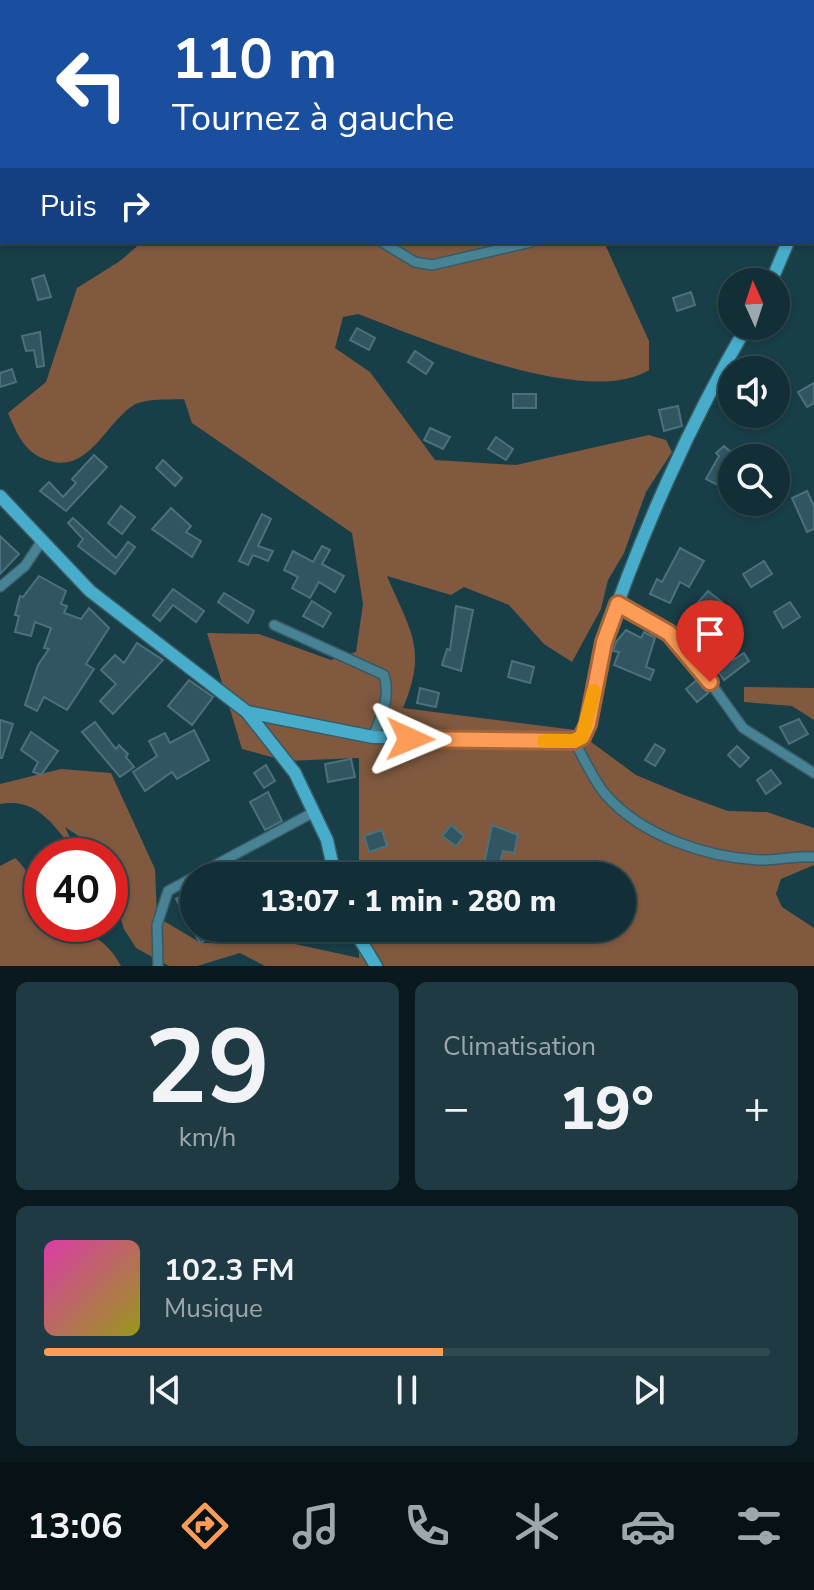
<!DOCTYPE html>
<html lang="fr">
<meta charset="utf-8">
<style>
body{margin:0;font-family:"Nunito Sans",sans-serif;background:#1f3a42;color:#f1f3f6;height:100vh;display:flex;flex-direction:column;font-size:30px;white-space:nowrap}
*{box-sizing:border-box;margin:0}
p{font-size:26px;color:#9ca8ad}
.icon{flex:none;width:44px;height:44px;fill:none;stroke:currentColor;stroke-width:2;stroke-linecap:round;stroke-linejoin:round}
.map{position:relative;height:966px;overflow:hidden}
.sheet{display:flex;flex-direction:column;gap:16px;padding:16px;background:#0a191e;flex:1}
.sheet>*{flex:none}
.banner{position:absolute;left:0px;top:0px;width:814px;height:244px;box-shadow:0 2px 6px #0004,0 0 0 2px #314a51;background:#1a4fa0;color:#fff;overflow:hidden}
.needle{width:52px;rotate:357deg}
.tools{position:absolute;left:718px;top:268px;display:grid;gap:16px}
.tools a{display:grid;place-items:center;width:72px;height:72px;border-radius:50%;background:#122e36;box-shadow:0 2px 6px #0004,0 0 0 2px #314a51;font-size:40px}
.speed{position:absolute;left:24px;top:838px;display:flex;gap:16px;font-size:40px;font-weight:700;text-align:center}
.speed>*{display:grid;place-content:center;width:104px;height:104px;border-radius:50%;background:#122e36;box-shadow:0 2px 6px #0004,0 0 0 2px #314a51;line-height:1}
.speed .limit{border:12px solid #d22;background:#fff;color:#111}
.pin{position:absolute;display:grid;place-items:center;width:68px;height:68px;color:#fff;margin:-82px -34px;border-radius:50% 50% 50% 0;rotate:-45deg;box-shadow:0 0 8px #0007}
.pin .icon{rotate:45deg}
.me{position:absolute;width:88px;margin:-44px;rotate:91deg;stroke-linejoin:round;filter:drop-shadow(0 0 6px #0008)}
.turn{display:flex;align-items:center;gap:28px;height:168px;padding:0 40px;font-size:36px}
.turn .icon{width:104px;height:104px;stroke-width:2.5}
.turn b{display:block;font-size:56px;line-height:68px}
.then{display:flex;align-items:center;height:76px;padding:0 40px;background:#0003;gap:16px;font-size:30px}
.big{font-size:60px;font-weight:800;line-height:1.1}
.sheet .widget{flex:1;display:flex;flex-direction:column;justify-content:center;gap:12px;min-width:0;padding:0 28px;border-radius:12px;background:#1f3a42}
.sheet .dial{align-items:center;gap:0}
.dial b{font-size:104px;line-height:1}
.song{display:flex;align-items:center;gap:24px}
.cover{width:96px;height:96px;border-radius:12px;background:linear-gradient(135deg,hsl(320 70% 55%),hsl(60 70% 35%))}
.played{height:8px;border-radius:4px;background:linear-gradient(90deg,#fd9c56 55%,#314a51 55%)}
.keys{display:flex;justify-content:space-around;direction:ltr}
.heat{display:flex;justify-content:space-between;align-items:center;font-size:44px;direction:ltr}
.sheet .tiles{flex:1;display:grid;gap:16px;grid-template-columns:1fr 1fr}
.widget:last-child{grid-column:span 2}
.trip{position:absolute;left:180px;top:862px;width:456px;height:80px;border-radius:40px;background:#122e36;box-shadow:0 2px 6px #0004,0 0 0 2px #314a51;font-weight:800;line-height:80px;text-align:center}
.menu{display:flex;height:128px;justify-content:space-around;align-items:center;background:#071216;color:#9ca8ad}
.menu .icon{width:56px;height:56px}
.menu .active{color:#fd9c56}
.menu b{font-size:36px;color:#f1f3f6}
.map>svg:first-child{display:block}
.green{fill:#80593f}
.building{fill:#315661;stroke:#4b717c;stroke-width:2}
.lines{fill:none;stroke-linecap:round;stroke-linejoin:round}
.street-casing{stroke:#385a64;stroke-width:12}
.secondary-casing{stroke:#385a64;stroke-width:15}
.street{stroke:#488395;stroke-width:9}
.secondary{stroke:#47adca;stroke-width:12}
.route-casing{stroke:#a46538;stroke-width:20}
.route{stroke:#fd9c56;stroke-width:14}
.slow{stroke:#f59e0b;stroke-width:14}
</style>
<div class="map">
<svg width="814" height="966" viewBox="0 0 814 966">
<rect width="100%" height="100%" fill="#183e48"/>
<g class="green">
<path d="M 0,0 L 453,0 L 2,2 L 2,13 Z"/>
<path d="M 142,242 L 604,242 L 649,341 L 649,370 C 587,409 424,339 358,314 L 343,317 L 335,348 L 370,372 L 435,460 L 516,465 L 649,435 L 666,440 L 672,452 L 646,492 L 624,553 L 608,580 L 601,609 L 572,662 L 544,644 L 509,605 L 464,587 L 451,595 L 387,576 C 410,631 428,648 403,708 L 575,730 L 636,775 L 684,795 L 728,811 L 767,812 L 814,828 L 814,865 L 781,879 L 776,894 L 782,907 L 814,928 L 814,966 L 265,966 L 240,953 L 197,966 L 169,966 L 136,948 L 124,929 L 110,885 L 110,856 L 100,856 L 98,849 L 65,827 L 79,856 C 55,829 40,797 0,804 L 0,784 L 61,769 L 111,773 L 155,869 L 157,917 L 201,943 L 295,944 L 359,958 L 359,928 L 622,928 L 622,876 L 359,876 L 359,758 L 286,761 L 242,749 L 207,633 L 259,634 L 331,660 L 356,652 L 363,604 L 352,533 L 192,423 L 184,399 C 170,400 146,398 134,405 C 107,421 89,473 50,461 C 25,454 18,436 8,413 L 46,382 L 77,288 L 120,261 Z"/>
<path d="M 744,687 L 814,688 L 814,720 L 792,706 L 744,702 Z"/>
<path d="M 15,858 C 33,874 42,900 42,924 C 76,924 105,935 121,966 L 0,966 L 0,866 Z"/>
</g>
<g class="building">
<path d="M 44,275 L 51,297 L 38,300 L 32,279 Z"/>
<path d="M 691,292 L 695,305 L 677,311 L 673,298 Z"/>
<path d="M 357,328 L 375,338 L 369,350 L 350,340 Z"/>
<path d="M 40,332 L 44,366 L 37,367 L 34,350 L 26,351 L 22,336 Z"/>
<path d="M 415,351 L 433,363 L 426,374 L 408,362 Z"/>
<path d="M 12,369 L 16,382 L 0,387 L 0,373 Z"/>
<path d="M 814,383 L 814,403 L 807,407 L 798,392 Z"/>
<rect x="513" y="394" width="23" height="14"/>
<path d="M 678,406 L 682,426 L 664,431 L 659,410 Z"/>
<path d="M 430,428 L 450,437 L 443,449 L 424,440 Z"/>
<path d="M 496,437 L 513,449 L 506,460 L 488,449 Z"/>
<path d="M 724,446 L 732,453 L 729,469 L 732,493 L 729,498 L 720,486 L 706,479 L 719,456 L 716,453 Z"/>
<path d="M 94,455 L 107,467 L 66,511 L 40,491 L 49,482 L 63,497 L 76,483 L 72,479 Z"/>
<path d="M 163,460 L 182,478 L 175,486 L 156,468 Z"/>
<path d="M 807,491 L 814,506 L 814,529 L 807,532 L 792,498 Z"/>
<path d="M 121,506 L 135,517 L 122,534 L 108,523 Z"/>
<path d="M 171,508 L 191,526 L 186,532 L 201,541 L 192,557 L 152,529 Z"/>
<path d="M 262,514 L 271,519 L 258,546 L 273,551 L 268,561 L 253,555 L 248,565 L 239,561 Z"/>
<path d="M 73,518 L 116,558 L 128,542 L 135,547 L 115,574 L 78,546 L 83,539 L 68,523 Z"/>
<path d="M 0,536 L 19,554 L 0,574 Z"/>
<path d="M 322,546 L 330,550 L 322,564 L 344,576 L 335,592 L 319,582 L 310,598 L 292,588 L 298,577 L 284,570 L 293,551 L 313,562 Z"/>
<path d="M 680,548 L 704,561 L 689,587 L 680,582 L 670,603 L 650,594 L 657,579 L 662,582 Z"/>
<path d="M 764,561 L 772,574 L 751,587 L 743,574 Z"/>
<path d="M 39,576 L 66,591 L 61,604 L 67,606 L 64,613 L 81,619 L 89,608 L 109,628 L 86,664 L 94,669 L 67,710 L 44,697 L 37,711 L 25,705 L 38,665 L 49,649 L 44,648 L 51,628 L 35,622 L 31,636 L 15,632 L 19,616 L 15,615 L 20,596 L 23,597 Z"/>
<path d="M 173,589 L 204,611 L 196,622 L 173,605 L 160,621 L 153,615 Z"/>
<path d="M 708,591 L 722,602 L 690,636 L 678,625 Z"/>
<path d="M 224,593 L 254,611 L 248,623 L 218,602 Z"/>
<path d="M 312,601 L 331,613 L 323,627 L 303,616 Z"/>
<path d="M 790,602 L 800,617 L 783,628 L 774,612 Z"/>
<path d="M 456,606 L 473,610 L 461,671 L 442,665 L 447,649 L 450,650 Z"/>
<path d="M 626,630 L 641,638 L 644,632 L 655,638 L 646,667 L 654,670 L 650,680 L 614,665 L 619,652 L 613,651 L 616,642 Z"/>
<path d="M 137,643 L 163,660 L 113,714 L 100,701 L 116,684 L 101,670 L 115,655 L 124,663 Z"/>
<path d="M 744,653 L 749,661 L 724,680 L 714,666 L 730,655 L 733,660 Z"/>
<path d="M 512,661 L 534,667 L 530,683 L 508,677 Z"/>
<path d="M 698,679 L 708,693 L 697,702 L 686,689 Z"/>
<path d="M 189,680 L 213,697 L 192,725 L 168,706 Z"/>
<path d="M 420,688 L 439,693 L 436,707 L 417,703 Z"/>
<path d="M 799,719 L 808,734 L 789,744 L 780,727 Z"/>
<path d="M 0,720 L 13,724 L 2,758 L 0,758 Z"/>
<path d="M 95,722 L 116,749 L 119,745 L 128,754 L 126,757 L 134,767 L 120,777 L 82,732 Z"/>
<path d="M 194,730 L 209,760 L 177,779 L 172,772 L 145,791 L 133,772 L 157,756 L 149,741 L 165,733 L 170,743 Z"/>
<path d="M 31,732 L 58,751 L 41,775 L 33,772 L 38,762 L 21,750 Z"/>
<path d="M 655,744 L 665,750 L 655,766 L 645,760 Z"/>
<path d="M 737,746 L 749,758 L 740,767 L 728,755 Z"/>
<path d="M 351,759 L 355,777 L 328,782 L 325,764 Z"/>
<path d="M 266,765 L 275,781 L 264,788 L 254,773 Z"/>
<path d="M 771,770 L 781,783 L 766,794 L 757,780 Z"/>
<path d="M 268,792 L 282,821 L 265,830 L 250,802 Z"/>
<path d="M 451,825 L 464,836 L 456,846 L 442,836 Z"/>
<path d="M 492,825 L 518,835 L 514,853 L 503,851 L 497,874 L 483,870 Z"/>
<path d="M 382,830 L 387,846 L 369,852 L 364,836 Z"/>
<path d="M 288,865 L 292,876 L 260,876 L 259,875 Z"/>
<path d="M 194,889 L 194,928 L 226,928 L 200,943 L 176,899 Z"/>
</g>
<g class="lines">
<defs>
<g id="street">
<path d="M 172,0 L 173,2"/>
<path d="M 0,31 L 2,30"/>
<path d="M 812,115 L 814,115"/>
<path d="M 382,242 L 415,262 L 432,265 L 531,242"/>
<path d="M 0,587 L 25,566 L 41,542"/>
<path d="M 618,604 L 669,633 L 691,656 L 743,728 L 814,773"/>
<path d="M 274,625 L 384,675 C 391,698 381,716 373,737"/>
<path d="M 574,741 C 584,758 593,780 606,795 C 642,836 706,857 758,860 C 777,861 795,855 814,857"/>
<path d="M 195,876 L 314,812"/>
<path d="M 158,966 L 157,925 L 168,891 L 194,877"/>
</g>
<g id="secondary">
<path d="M 812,185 L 814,180"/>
<path d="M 771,282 L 788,242"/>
<path d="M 0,496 L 90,591 L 247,712 L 295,773 L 327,840 L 335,876"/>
<path d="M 247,712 L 373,737 L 574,741 C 596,730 597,663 605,639 C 641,534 691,421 747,326"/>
<path d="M 353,928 L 376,966"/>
</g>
</defs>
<use href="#street" class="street-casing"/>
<use href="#secondary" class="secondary-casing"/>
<use href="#street" class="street"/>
<use href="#secondary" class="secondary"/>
</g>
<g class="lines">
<defs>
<path id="route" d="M 410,739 L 574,741 L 582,737 L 588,724 L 604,642 L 618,604 L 669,633 L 710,682"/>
</defs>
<use href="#route" class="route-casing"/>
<use href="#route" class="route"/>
<path class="slow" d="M 544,741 L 574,741 L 582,737 L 594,691"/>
</g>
</svg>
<div class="tools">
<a><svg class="needle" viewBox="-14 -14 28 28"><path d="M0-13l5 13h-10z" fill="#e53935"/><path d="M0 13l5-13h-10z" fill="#9ca8ad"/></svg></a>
<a><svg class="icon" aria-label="sound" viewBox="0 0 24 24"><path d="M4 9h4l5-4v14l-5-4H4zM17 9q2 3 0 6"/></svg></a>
<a><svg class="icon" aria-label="search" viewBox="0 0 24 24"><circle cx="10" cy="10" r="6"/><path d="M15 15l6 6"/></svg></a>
</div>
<div class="speed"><div class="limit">40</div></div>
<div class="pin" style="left:710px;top:682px;background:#d93025"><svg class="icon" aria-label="arrive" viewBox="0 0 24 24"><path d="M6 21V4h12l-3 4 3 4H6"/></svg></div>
<svg class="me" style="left:410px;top:739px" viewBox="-20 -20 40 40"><path d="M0-17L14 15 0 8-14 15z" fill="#fd9c56" stroke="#fff" stroke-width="4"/></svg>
<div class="trip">13:07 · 1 min · 280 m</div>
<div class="banner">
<div class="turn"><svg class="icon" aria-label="left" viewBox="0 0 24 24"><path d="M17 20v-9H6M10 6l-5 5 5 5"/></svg><div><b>110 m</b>Tournez à gauche</div></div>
<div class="then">Puis<svg class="icon" aria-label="right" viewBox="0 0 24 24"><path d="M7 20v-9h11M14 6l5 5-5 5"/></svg></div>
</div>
</div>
<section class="sheet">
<div class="tiles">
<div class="widget dial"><b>29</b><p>km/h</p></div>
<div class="widget"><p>Climatisation</p>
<div class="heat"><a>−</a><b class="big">19°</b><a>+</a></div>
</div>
<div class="widget">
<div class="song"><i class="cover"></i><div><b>102.3 FM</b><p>Musique</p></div></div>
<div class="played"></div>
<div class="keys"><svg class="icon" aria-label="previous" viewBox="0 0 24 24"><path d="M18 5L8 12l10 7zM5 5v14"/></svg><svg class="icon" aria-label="pause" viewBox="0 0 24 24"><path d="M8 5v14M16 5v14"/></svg><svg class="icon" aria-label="next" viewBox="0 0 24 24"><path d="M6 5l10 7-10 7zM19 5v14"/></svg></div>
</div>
</div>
</section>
<nav class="menu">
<b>13:06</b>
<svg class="icon active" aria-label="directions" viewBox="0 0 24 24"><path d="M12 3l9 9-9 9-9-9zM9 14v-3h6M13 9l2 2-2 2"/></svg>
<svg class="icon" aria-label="music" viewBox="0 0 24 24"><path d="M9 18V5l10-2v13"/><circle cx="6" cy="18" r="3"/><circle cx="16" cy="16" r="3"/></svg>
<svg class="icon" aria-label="phone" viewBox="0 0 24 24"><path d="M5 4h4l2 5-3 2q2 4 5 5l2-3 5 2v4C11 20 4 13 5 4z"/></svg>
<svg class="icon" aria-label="climate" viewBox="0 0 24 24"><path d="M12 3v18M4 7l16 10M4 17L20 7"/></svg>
<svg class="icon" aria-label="car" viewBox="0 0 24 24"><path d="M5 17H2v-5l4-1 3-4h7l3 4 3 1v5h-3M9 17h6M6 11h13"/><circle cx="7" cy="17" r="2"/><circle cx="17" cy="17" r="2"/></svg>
<svg class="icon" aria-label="filters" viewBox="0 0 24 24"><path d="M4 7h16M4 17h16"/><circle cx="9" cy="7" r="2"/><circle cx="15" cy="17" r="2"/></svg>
</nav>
